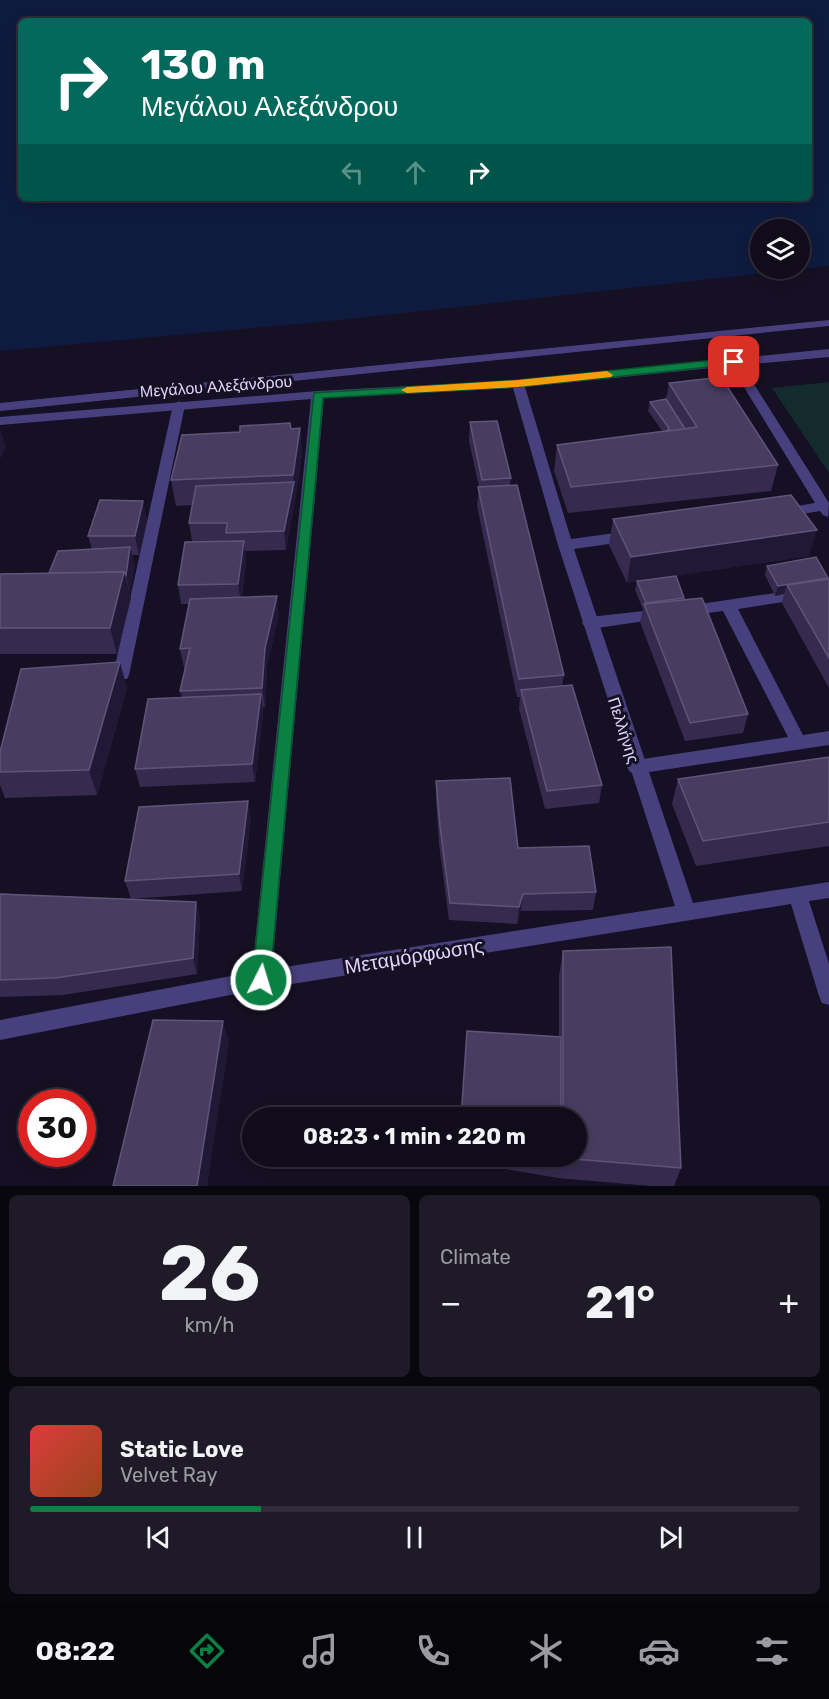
<!DOCTYPE html>
<meta charset="utf-8">
<style>
body{margin:0;font-family:Rubik,sans-serif;background:#1e1a27;color:#f1f3f6;height:100vh;display:flex;flex-direction:column;font-size:22px;white-space:nowrap}
*{box-sizing:border-box;margin:0}
p{font-size:20px;color:#9c9ba2}
.icon{flex:none;width:33px;height:33px;fill:none;stroke:currentColor;stroke-width:2;stroke-linecap:round;stroke-linejoin:round}
.map{position:relative;height:1186px;overflow:hidden}
.sheet{display:flex;flex-direction:column;gap:9px;padding:9px;background:#09070e;flex:1}
.sheet>*{flex:none}
.top-card{position:absolute;left:18px;top:18px;width:794px;height:183px;border-radius:9px;box-shadow:0 3px 15px #0003,0 0 0 2px #302c39;background:#00695c;color:#fff;overflow:hidden}
.tools{position:absolute;left:750px;top:219px;display:grid;gap:12px}
.tools a{display:grid;place-items:center;width:60px;height:60px;border-radius:50%;background:#100c1a;box-shadow:0 3px 15px #0003,0 0 0 2px #302c39;font-size:30px}
.speed{position:absolute;left:18px;top:1089px;display:flex;gap:12px;font-size:30px;font-weight:700;text-align:center}
.speed>*{display:grid;place-content:center;width:78px;height:78px;border-radius:50%;background:#100c1a;box-shadow:0 3px 15px #0003,0 0 0 2px #302c39;line-height:1}
.speed .limit{border:9px solid #d22;background:#fff;color:#111}
.pin{position:absolute;display:grid;place-items:center;width:51px;height:51px;color:#fff;margin:-26px;border-radius:12px;box-shadow:0 3px 9px #0006}
.me{position:absolute;width:66px;margin:-33px;rotate:5deg;stroke-linejoin:round;filter:drop-shadow(0 0 4px #0008)}
.turn{display:flex;align-items:center;gap:21px;height:126px;padding:0 24px;font-size:27px}
.turn .icon{width:78px;height:78px;stroke-width:2.5}
.turn b{display:block;font-size:42px;line-height:51px}
.lanes{display:flex;align-items:center;height:57px;padding:0 24px;background:#0003;justify-content:center;gap:30px;direction:ltr}
.lanes .off{opacity:.35}
.big{font-size:45px;font-weight:700;line-height:1.1}
.sheet .card{flex:1;display:flex;flex-direction:column;justify-content:center;gap:9px;min-width:0;padding:0 21px;border-radius:9px;background:#1e1a27}
.sheet .dial{align-items:center;gap:0}
.dial b{font-size:78px;line-height:1}
.song{display:flex;align-items:center;gap:18px}
.cover{width:72px;height:72px;border-radius:9px;background:linear-gradient(135deg,hsl(0 70% 55%),hsl(20 70% 35%))}
.played{height:6px;border-radius:3px;background:linear-gradient(90deg,#0b8043 30%,#302c39 30%)}
.keys{display:flex;justify-content:space-around;direction:ltr}
.heat{display:flex;justify-content:space-between;align-items:center;font-size:33px;direction:ltr}
.sheet .tiles{flex:1;display:grid;gap:9px;grid-template-columns:1fr 1fr}
.card:last-child{grid-column:span 2}
.trip{position:absolute;left:242px;top:1107px;width:345px;height:60px;border-radius:30px;background:#100c1a;box-shadow:0 3px 15px #0003,0 0 0 2px #302c39;font-weight:700;line-height:60px;text-align:center}
.menu{display:flex;height:96px;justify-content:space-around;align-items:center;background:#06050a;color:#9c9ba2}
.menu .icon{width:42px;height:42px}
.menu .selected{color:#0b8043}
.menu b{font-size:27px;color:#f1f3f6}
.map>svg:first-child{display:block}
.green{fill:#142b2d}
.water{fill:#0f1b3e;fill-rule:evenodd}
.lines{fill:none;stroke-linecap:round;stroke-linejoin:round}
.service{fill:#48407e;fill-rule:evenodd}
.pedestrian{fill:#48407e;fill-rule:evenodd}
.minor{fill:#48407e;fill-rule:evenodd}
.wall{fill:#362b4f}
.shaded-wall{fill:#211836}
.building{fill:#483d61;stroke:#5f557a;stroke-width:1.5}
.route{fill:#0b8043;stroke:#07532c;stroke-width:1.5}
.slow{fill:#f59e0b}
.labels{text-anchor:middle;stroke-width:6;stroke-linejoin:round;paint-order:stroke}
.street-label{font-size:16px;fill:#ded6fb;stroke:#151023}
.near-street-label{font-size:20px;fill:#ded6fb;stroke:#151023}
</style>
<div class="map">
<svg width="829" height="1186" viewBox="0 0 829 1186">
<rect width="100%" height="100%" fill="#151023"/>
<path class="green" d="M 829,382 L 829,473 L 772,388 Z"/>
<path class="water" d="M 0,0 L 829,0 L 829,266 L 330,321 L 0,351 ZM 21,21 L 808,21 L 808,198 L 21,198 ZM 760,230 L 800,230 L 800,268 L 760,268 Z"/>
<g class="lines">
<path class="service" d="M 179,401 L 185,405 L 129,675 L 127,679 L 115,679 L 113,675 L 173,405 Z"/>
<g class="pedestrian">
<path d="M 829,320 L 829,326 L 0,411 L 0,403 Z"/>
<path d="M 829,585 L 829,595 L 738,609 L 803,735 L 829,731 L 829,745 L 636,774 L 630,772 L 627,767 L 630,762 L 636,760 L 788,737 L 723,611 L 685,616 L 680,615 L 677,611 L 680,607 Z"/>
<path d="M 661,609 L 666,610 L 669,614 L 666,618 L 590,629 L 585,627 L 582,623 L 585,619 L 590,617 Z"/>
</g>
<path class="minor" d="M 829,349 L 829,357 L 742,365 L 829,503 L 828,517 L 823,515 L 820,511 L 784,517 L 779,515 L 777,512 L 779,509 L 815,503 L 731,366 L 525,387 L 571,539 L 630,531 L 637,536 L 630,541 L 574,549 L 693,903 L 829,882 L 829,898 L 809,901 L 829,964 L 829,1005 L 822,1003 L 819,996 L 791,904 L 261,989 L 0,1040 L 0,1020 L 252,972 L 311,399 L 0,425 L 0,417 L 318,391 L 518,380 ZM 513,388 L 558,545 L 675,906 L 272,969 L 324,398 Z"/>
</g>
<g class="wall">
<path d="M 669,383 L 778,465 L 771,491 L 568,513 L 554,471 L 557,445 L 663,432 L 648,411 L 650,402 L 666,399 Z"/>
<path d="M 470,422 L 511,478 L 510,485 L 564,675 L 562,686 L 602,785 L 599,803 L 545,809 L 519,709 L 520,697 L 517,697 L 477,506 L 479,487 L 469,441 Z"/>
<path d="M 300,428 L 302,454 L 295,500 L 286,550 L 245,551 L 246,560 L 242,597 L 279,614 L 267,666 L 265,707 L 263,707 L 263,713 L 255,782 L 140,787 L 135,769 L 182,697 L 180,691 L 186,667 L 184,668 L 180,649 L 189,604 L 181,604 L 178,585 L 192,541 L 189,523 L 193,505 L 176,506 L 171,480 L 240,432 L 291,429 Z"/>
<path d="M 147,519 L 139,555 L 132,555 L 135,566 L 129,594 L 131,598 L 117,654 L 0,654 L 0,574 L 49,573 L 92,549 L 88,536 Z"/>
<path d="M 613,519 L 809,556 L 666,577 L 684,598 L 683,600 L 748,714 L 743,733 L 685,741 L 640,622 L 643,609 L 635,590 L 637,581 L 627,583 L 609,545 Z"/>
<path d="M 767,566 L 829,579 L 829,688 L 782,603 L 784,594 L 775,596 L 765,575 Z"/>
<path d="M 127,688 L 97,795 L 5,798 L 0,785 L 0,752 Z"/>
<path d="M 829,757 L 829,846 L 696,866 L 672,804 L 678,779 Z"/>
<path d="M 436,781 L 518,848 L 596,892 L 593,910 L 521,911 L 517,924 L 449,920 L 439,844 L 436,799 Z"/>
<path d="M 251,819 L 242,891 L 131,899 L 125,881 Z"/>
<path d="M 0,894 L 196,902 L 200,919 L 197,974 L 63,995 L 0,997 Z"/>
<path d="M 563,951 L 681,1168 L 674,1186 L 651,1186 L 558,1178 L 459,1161 L 459,1156 L 576,1156 L 576,1118 L 461,1118 L 559,1037 L 559,975 Z"/>
</g>
<g class="shaded-wall">
<path d="M 300,428 L 302,454 L 295,500 L 293,475 Z"/>
<path d="M 0,429 L 6,447 L 0,459 Z"/>
<path d="M 294,482 L 295,500 L 286,550 L 284,531 Z"/>
<path d="M 143,501 L 147,519 L 139,555 L 135,536 Z"/>
<path d="M 817,530 L 809,556 L 627,583 L 631,557 Z"/>
<path d="M 244,541 L 246,560 L 241,603 L 238,584 Z"/>
<path d="M 130,547 L 135,566 L 130,594 L 126,575 Z"/>
<path d="M 124,572 L 131,598 L 117,654 L 110,628 Z"/>
<path d="M 828,578 L 825,588 L 787,585 L 784,594 L 775,596 L 778,586 Z"/>
<path d="M 277,596 L 279,614 L 267,666 L 265,707 L 262,688 L 265,648 Z"/>
<path d="M 120,662 L 127,688 L 97,795 L 89,770 Z"/>
<path d="M 261,694 L 263,713 L 255,782 L 252,764 Z"/>
<path d="M 248,801 L 251,819 L 242,891 L 239,874 Z"/>
<path d="M 523,894 L 521,911 L 517,924 L 519,907 Z"/>
<path d="M 196,902 L 200,919 L 197,974 L 193,958 Z"/>
<path d="M 223,1021 L 229,1043 L 207,1186 L 197,1186 Z"/>
</g>
<g class="building">
<path d="M 721,377 L 778,465 L 571,487 L 557,445 L 697,427 L 669,383 Z"/>
<path d="M 666,399 L 685,429 L 667,431 L 669,428 L 650,402 Z"/>
<path d="M 497,421 L 511,478 L 482,480 L 470,422 Z"/>
<path d="M 290,423 L 291,429 L 300,428 L 293,475 L 171,480 L 182,435 L 240,432 L 240,426 Z"/>
<path d="M 294,482 L 284,531 L 226,533 L 227,523 L 189,523 L 196,486 Z"/>
<path d="M 517,485 L 564,675 L 519,679 L 478,487 Z"/>
<path d="M 791,495 L 817,530 L 631,557 L 613,519 Z"/>
<path d="M 100,500 L 143,501 L 135,536 L 88,536 Z"/>
<path d="M 244,541 L 238,584 L 178,585 L 185,542 Z"/>
<path d="M 130,547 L 126,575 L 124,572 L 49,573 L 58,551 Z"/>
<path d="M 816,557 L 828,578 L 778,586 L 767,566 Z"/>
<path d="M 124,572 L 110,628 L 0,628 L 0,574 Z"/>
<path d="M 676,576 L 684,598 L 646,603 L 637,581 Z"/>
<path d="M 829,579 L 829,658 L 787,585 Z"/>
<path d="M 277,596 L 265,648 L 262,688 L 180,691 L 190,648 L 180,649 L 190,599 Z"/>
<path d="M 702,598 L 748,714 L 690,723 L 644,604 Z"/>
<path d="M 120,662 L 89,770 L 0,772 L 0,752 L 21,669 Z"/>
<path d="M 572,685 L 602,785 L 547,791 L 521,690 Z"/>
<path d="M 261,694 L 252,764 L 135,769 L 148,699 Z"/>
<path d="M 829,757 L 829,822 L 703,841 L 678,779 Z"/>
<path d="M 510,778 L 518,848 L 589,846 L 596,892 L 523,894 L 519,907 L 450,903 L 440,826 L 436,781 Z"/>
<path d="M 248,801 L 239,874 L 125,881 L 139,807 Z"/>
<path d="M 0,894 L 196,902 L 193,958 L 55,978 L 0,980 Z"/>
<path d="M 671,947 L 681,1168 L 562,1158 L 562,1156 L 576,1156 L 576,1118 L 563,1118 L 563,951 Z"/>
<path d="M 153,1020 L 223,1021 L 197,1186 L 113,1186 Z"/>
<path d="M 467,1031 L 561,1037 L 561,1118 L 461,1118 Z"/>
<path d="M 521,1156 L 561,1156 L 561,1163 Z"/>
</g>
<path class="route" d="M 734,358 L 740,362 L 738,364 L 518,387 L 323,398 L 270,980 L 268,986 L 261,989 L 255,986 L 252,980 L 314,393 L 518,380 Z"/>
<path class="slow" d="M 607,371 L 613,375 L 611,377 L 518,387 L 407,393 L 401,390 L 407,387 L 518,380 Z"/>
<g class="labels">
<g class="street-label">
<text transform="translate(216 386) rotate(-4)" y="6">Μεγάλου Αλεξάνδρου</text>
<text transform="translate(624 730) rotate(72)" y="6">Πελλήνης</text>
</g>
<g class="near-street-label">
<text transform="translate(414 956) rotate(-9)" y="7">Μεταμόρφωσης</text>
</g>
</g>
</svg>
<div class="tools">
<a><svg class="icon" aria-label="layers" viewBox="0 0 24 24"><path d="M12 4l9 5-9 5-9-5zM3 14l9 5 9-5"/></svg></a>
</div>
<div class="speed"><div class="limit">30</div></div>
<div class="pin" style="left:734px;top:362px;background:#d93025"><svg class="icon" aria-label="arrive" viewBox="0 0 24 24"><path d="M6 21V4h12l-3 4 3 4H6"/></svg></div>
<svg class="me" style="left:261px;top:980px" viewBox="-20 -20 40 40"><circle r="17" fill="#0b8043" stroke="#fff" stroke-width="3"/><path d="M0-11L8 9 0 5-8 9z" fill="#fff"/></svg>
<div class="trip">08:23 · 1 min · 220 m</div>
<div class="top-card">
<div class="turn"><svg class="icon" aria-label="right" viewBox="0 0 24 24"><path d="M7 20v-9h11M14 6l5 5-5 5"/></svg><div><b>130 m</b>Μεγάλου Αλεξάνδρου</div></div>
<div class="lanes"><svg class="icon off" aria-label="left" viewBox="0 0 24 24"><path d="M17 20v-9H6M10 6l-5 5 5 5"/></svg><svg class="icon off" aria-label="ahead" viewBox="0 0 24 24"><path d="M12 20V5M6 11l6-6 6 6"/></svg><svg class="icon" aria-label="right" viewBox="0 0 24 24"><path d="M7 20v-9h11M14 6l5 5-5 5"/></svg></div>
</div>
</div>
<section class="sheet">
<div class="tiles">
<div class="card dial"><b>26</b><p>km/h</p></div>
<div class="card"><p>Climate</p>
<div class="heat"><a>−</a><b class="big">21°</b><a>+</a></div>
</div>
<div class="card">
<div class="song"><i class="cover"></i><div><b>Static Love</b><p>Velvet Ray</p></div></div>
<div class="played"></div>
<div class="keys"><svg class="icon" aria-label="previous" viewBox="0 0 24 24"><path d="M18 5L8 12l10 7zM5 5v14"/></svg><svg class="icon" aria-label="pause" viewBox="0 0 24 24"><path d="M8 5v14M16 5v14"/></svg><svg class="icon" aria-label="next" viewBox="0 0 24 24"><path d="M6 5l10 7-10 7zM19 5v14"/></svg></div>
</div>
</div>
</section>
<nav class="menu">
<b>08:22</b>
<svg class="icon selected" aria-label="directions" viewBox="0 0 24 24"><path d="M12 3l9 9-9 9-9-9zM9 14v-3h6M13 9l2 2-2 2"/></svg>
<svg class="icon" aria-label="music" viewBox="0 0 24 24"><path d="M9 18V5l10-2v13"/><circle cx="6" cy="18" r="3"/><circle cx="16" cy="16" r="3"/></svg>
<svg class="icon" aria-label="phone" viewBox="0 0 24 24"><path d="M5 4h4l2 5-3 2q2 4 5 5l2-3 5 2v4C11 20 4 13 5 4z"/></svg>
<svg class="icon" aria-label="climate" viewBox="0 0 24 24"><path d="M12 3v18M4 7l16 10M4 17L20 7"/></svg>
<svg class="icon" aria-label="car" viewBox="0 0 24 24"><path d="M5 17H2v-5l4-1 3-4h7l3 4 3 1v5h-3M9 17h6M6 11h13"/><circle cx="7" cy="17" r="2"/><circle cx="17" cy="17" r="2"/></svg>
<svg class="icon" aria-label="filters" viewBox="0 0 24 24"><path d="M4 7h16M4 17h16"/><circle cx="9" cy="7" r="2"/><circle cx="15" cy="17" r="2"/></svg>
</nav>
